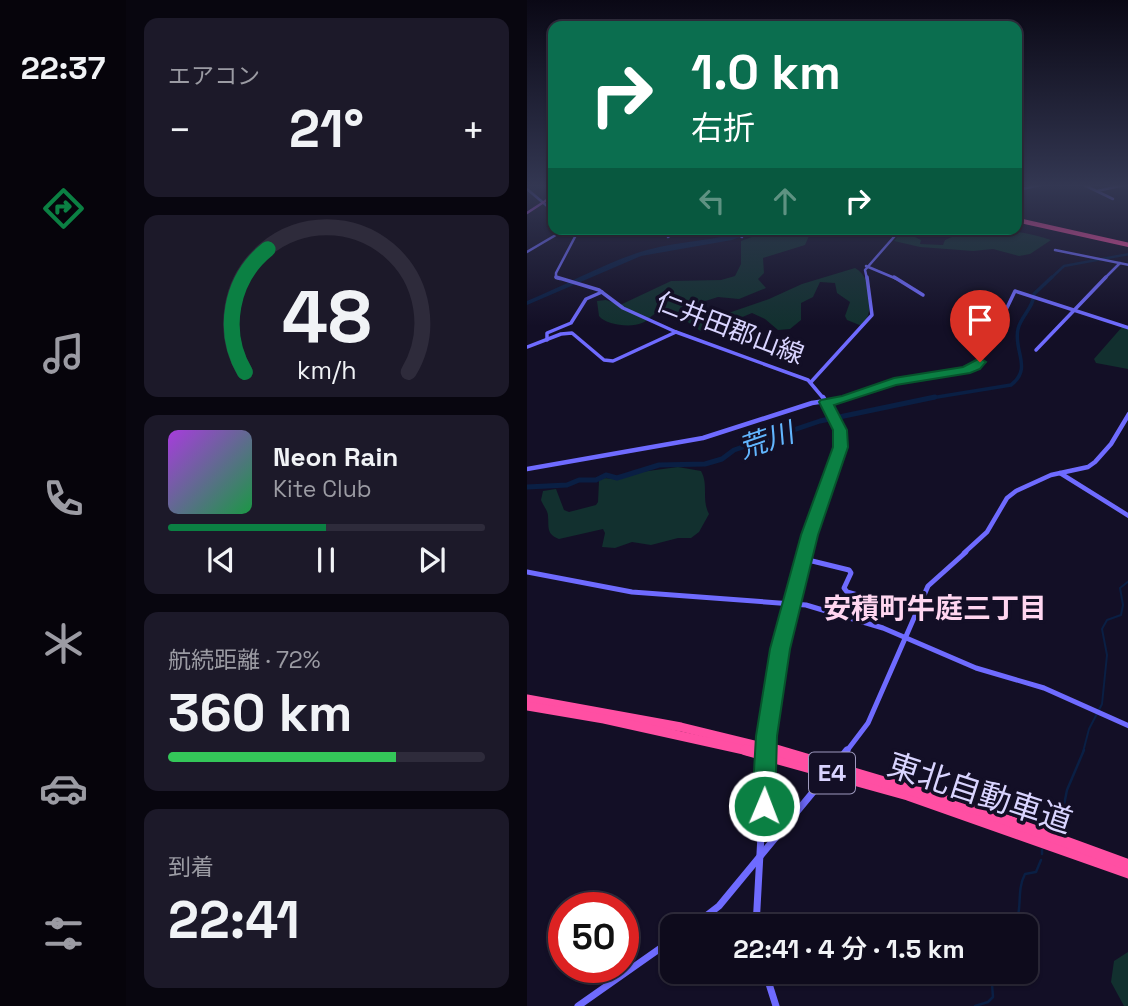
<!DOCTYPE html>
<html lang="ja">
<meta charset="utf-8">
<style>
body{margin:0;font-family:"Space Grotesk","Noto Sans JP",sans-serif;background:#1c1929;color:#f1f3f6;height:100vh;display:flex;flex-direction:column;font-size:26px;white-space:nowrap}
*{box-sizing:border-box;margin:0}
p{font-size:23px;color:#9b9ba3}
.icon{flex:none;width:38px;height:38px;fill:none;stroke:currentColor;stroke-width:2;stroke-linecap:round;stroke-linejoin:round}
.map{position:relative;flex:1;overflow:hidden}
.panel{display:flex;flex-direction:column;gap:18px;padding:18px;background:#08060f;width:401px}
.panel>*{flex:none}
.top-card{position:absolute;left:21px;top:21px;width:474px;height:214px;border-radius:14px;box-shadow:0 2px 5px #0004,0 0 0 2px #2e2b3b;background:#0b6e4f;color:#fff;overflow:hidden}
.speed{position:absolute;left:21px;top:892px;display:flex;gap:14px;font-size:35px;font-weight:700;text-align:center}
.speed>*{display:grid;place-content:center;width:91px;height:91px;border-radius:50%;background:#0e0b1c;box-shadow:0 2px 5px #0004,0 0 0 2px #2e2b3b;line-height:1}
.speed .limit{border:10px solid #d22;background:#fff;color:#111}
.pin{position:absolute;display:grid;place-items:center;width:60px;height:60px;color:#fff;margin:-72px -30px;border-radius:50% 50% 50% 0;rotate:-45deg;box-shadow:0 0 7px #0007}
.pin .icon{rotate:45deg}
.me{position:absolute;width:77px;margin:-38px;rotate:1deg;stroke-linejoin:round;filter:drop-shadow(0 0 5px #0008)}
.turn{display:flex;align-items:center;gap:24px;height:147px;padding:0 28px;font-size:32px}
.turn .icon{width:91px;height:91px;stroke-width:2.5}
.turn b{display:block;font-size:49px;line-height:60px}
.lanes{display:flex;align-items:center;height:66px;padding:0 28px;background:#0003;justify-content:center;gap:35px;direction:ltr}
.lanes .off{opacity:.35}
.big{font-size:52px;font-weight:600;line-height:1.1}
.panel .tile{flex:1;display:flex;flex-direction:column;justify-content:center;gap:10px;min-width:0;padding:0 24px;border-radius:14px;background:#1c1929}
.panel .dial{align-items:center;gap:0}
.dial svg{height:182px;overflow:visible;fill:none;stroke:#2e2b3b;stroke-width:7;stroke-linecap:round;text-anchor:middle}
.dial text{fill:#f1f3f6;stroke:none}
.song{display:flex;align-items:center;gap:21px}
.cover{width:84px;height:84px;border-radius:10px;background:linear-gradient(135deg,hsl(280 70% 55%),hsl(140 70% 35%))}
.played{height:7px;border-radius:4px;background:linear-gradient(90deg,#0b8043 50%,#2e2b3b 50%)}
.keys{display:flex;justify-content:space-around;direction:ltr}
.heat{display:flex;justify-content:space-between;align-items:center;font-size:38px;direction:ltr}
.charge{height:10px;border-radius:5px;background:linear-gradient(90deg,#34c759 72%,#2e2b3b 0)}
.trip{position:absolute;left:133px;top:914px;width:378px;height:70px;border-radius:14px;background:#0e0b1c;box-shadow:0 2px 5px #0004,0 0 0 2px #2e2b3b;font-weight:600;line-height:70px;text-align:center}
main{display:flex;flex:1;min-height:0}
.menu{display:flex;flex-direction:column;width:126px;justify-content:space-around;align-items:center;background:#06040b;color:#9b9ba3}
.menu .icon{width:49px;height:49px}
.menu .current{color:#0b8043}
.menu b{font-size:32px;color:#f1f3f6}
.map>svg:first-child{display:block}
.green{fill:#12302f}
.water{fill:#0a1f44}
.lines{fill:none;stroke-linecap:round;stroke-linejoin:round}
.stream-far1{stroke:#0a1f44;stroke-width:2}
.stream{stroke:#0a1f44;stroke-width:2.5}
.river-far2{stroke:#0a1f44;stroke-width:2.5}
.river-far1{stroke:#0a1f44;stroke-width:3.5}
.river{stroke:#0a1f44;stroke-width:5}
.secondary-far4{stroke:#6f6bff;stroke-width:2.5}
.secondary-far3{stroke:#6f6bff;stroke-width:3.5}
.secondary-far2{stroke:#6f6bff;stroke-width:4.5}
.secondary-far1{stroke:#6f6bff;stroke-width:5}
.secondary{stroke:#6f6bff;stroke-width:7}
.primary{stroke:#c25bff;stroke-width:2.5}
.highway-far2{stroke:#ff4fa3;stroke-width:4.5}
.highway-far1{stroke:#ff4fa3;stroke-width:9}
.highway{stroke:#ff4fa3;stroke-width:11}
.secondary-bridge-far1{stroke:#6f6bff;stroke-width:5}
.secondary-bridge{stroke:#6f6bff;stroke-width:7}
.route{fill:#0b8043;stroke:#07532c;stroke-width:2}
.labels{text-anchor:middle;stroke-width:7;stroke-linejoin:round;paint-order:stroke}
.shield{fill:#130f26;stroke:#9e99be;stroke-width:2}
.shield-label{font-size:24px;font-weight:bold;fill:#d9d4ff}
.street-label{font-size:26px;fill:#d9d4ff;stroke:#130f26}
.water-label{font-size:28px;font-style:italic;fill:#62b6ff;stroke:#130f26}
.neighbourhood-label{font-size:28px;font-weight:bold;fill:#ffd6f0;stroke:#130f26}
.near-street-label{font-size:32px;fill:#d9d4ff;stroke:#130f26}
</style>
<main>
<nav class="menu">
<b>22:37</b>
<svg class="icon current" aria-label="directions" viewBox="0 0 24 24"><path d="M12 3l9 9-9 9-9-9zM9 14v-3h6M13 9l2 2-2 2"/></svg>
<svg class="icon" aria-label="music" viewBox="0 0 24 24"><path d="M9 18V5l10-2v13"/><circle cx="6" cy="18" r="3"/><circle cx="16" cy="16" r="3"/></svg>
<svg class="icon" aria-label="phone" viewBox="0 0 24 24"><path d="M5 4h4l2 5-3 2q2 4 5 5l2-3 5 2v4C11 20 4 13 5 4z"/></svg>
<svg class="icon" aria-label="climate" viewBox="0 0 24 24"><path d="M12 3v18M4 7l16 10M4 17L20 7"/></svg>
<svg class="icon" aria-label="car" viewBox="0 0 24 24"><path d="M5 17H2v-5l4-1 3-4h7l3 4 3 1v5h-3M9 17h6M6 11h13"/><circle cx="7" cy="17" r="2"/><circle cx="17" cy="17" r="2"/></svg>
<svg class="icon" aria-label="filters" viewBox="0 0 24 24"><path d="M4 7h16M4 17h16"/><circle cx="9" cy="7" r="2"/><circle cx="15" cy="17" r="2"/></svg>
</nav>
<section class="panel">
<div class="tile"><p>エアコン</p>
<div class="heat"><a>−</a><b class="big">21°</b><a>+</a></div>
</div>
<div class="tile dial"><svg viewBox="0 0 100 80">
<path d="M14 69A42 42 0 1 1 86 69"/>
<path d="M14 69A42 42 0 0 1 24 15" stroke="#0b8043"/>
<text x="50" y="56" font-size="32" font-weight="700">48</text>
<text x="50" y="72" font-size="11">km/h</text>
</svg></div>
<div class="tile">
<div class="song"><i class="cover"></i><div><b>Neon Rain</b><p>Kite Club</p></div></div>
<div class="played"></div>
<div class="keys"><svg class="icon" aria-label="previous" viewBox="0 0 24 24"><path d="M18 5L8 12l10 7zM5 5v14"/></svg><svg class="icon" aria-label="pause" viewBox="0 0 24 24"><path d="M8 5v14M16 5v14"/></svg><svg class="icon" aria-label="next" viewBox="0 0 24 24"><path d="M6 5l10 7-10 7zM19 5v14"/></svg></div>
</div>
<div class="tile"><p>航続距離 · 72%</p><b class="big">360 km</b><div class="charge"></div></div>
<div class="tile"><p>到着</p><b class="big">22:41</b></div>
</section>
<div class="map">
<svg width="602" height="1006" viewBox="0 0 602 1006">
<rect width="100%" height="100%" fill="#130f26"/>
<g class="green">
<path d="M 246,229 L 285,229 L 278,245 L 236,258 L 237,273 L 231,279 L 239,288 L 212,299 L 191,297 L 169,304 L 166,313 L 177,320 L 184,319 L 242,299 L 275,284 L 328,268 C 345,276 348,313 335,326 L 320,320 L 318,316 L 323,302 L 310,293 L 308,283 L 293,282 L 286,297 L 274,303 L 274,320 L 263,329 L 251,330 L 238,319 L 225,313 L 177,333 C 166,327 152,313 138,311 C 127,310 123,320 115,323 C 104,328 79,325 72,316 L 70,301 L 79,300 L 93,305 L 144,281 L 194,280 L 208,276 L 214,264 L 214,241 Z"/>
<path d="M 377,229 L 386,231 L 384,235 L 394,240 L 393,244 L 416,245 L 418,240 C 446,225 495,229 524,240 L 503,254 L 492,256 L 466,249 L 446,251 L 393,247 L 367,241 Z"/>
<path d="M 595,327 L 601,327 L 601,369 L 569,363 L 567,359 Z"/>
<path d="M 151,467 L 174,471 C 182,485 174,499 182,514 L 172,532 L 164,538 L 151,538 L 124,545 L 105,542 L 88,548 L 75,547 L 78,533 L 76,529 L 32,539 C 19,534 22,527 21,516 C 21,511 16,505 14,500 L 16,491 L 29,489 L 37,510 L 42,512 L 69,505 L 71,502 L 72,481 L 75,478 L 92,479 L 106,473 Z"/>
<path d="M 601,952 L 601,1006 L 597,1006 L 584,982 L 587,961 Z"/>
</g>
<path class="water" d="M 226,229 L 236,229 L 205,240 L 114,256 L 0,305 L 0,301 C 40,285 78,262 120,250 C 155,240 192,241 226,229 Z"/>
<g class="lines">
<g class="stream-far1">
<path d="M 0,192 L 20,185"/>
<path d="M 556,752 L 562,729 L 575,704 L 580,655 L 575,629 L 580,620 L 594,615 L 596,605 L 593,588 L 602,581"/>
</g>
<g class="stream">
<path d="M 524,818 L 536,810 L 540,790 L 557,750"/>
<path d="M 518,823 L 521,819"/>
<path d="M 515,850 L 515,854"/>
<path d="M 488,926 C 496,909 489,891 498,874 L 509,872 L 514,860"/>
<path d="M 448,1006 L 461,1002 L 466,997 L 464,971"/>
</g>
<path class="river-far2" d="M 523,279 L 537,266 L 602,254"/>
<path class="river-far1" d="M 398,399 L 484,385 C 506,368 486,351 491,329 C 494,316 507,307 507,294 L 525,277"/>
<path class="river" d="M 0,487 L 40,485 L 52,480 L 69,480 L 79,475 L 90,478 L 132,465 L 178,464 L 195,459 L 207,450 L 293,421 L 408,397"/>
<g class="secondary-far4">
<path d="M 557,185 L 586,199"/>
<path d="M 0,189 L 26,211"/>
<path d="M 490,190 L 514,185"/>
<path d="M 570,191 L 598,185"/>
<path d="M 203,229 L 215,237"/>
<path d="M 116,233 L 119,229"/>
<path d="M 141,237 L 153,229"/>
<path d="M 528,250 L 602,265"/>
<path d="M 0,252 L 39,229"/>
<path d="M 339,266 L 370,279"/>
<path d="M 33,279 L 29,278 L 29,273 L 49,235 L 48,229"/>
<path d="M 340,279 L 338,270 L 374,229"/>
<path d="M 577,279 L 593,263"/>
</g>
<g class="secondary-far3">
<path d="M 29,277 L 72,290 L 96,308 L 149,332 L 281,380 L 297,399"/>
<path d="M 367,277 L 396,295"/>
<path d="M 20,340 L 20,333 L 44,323 L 59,299 L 75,292"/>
<path d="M 0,347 L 34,334 L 45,333 L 77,360 L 86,361 L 149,332"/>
<path d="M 509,350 L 579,277"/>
<path d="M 284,382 L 345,315 L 340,277"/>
<path d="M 320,399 L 364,382 L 401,378 L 446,368 L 452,364 L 460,333 L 477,314 L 488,291 L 602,328"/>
</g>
<g class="secondary-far2">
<path d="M 0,469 L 176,438 L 285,403 L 325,397"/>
<path d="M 533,473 L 602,516"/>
<path d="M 277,553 C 285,524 319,459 313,432 C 311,420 303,408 296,397"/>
<path d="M 437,553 L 460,532 L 480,498 L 489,491 L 524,475 L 561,467 L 568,462 L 584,444 L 602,414"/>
</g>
<g class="secondary-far1">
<path d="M 277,559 L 322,570 L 324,573 L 317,588 L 320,592 L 390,612"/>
<path d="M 0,572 L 105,592 L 279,605 L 356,628 L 449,668 L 517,688 L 602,726"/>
<path d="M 239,740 L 250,663 L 278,552"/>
<path d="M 319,752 L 341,723 L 401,586 L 439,552"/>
</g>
<g class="secondary">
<path d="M 313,759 L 320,750"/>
<path d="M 166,926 L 192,906 L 296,780"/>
<path d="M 229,926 L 238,763"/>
<path d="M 238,971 L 249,1006"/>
<path d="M 51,1006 L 145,940"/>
</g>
<path class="primary" d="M 0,213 L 26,196"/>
<path class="highway-far2" d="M 490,220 L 602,245"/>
<g class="highway-far1">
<path d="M 0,699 L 154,727 L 256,752"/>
<path d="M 0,706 L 77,719 L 226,752"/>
</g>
<g class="highway">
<path d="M 219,750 L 381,795 L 602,873"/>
<path d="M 249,750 L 455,811 L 602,865"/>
</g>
<path class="secondary-bridge-far1" d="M 238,752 L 239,740"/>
<g class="secondary-bridge">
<path d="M 238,763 L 239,750"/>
<path d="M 296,780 L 313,759"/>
</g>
</g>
<linearGradient id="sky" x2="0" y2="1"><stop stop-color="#0a0815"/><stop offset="0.57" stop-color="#333752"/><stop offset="1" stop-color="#333752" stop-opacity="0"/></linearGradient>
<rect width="602" height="326" fill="url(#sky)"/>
<path class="route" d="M 453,358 L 459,362 L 453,369 L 443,373 L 369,385 L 307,405 L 320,430 L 321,447 L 291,535 L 263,649 L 250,736 L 248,806 L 245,815 L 237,818 L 228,815 L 225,806 L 229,736 L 243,649 L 274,535 L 306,447 L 306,430 L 292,402 L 294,400 L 315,396 L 367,378 L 436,367 Z"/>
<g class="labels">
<rect class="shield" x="282" y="752.5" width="46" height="41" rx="5"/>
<g class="shield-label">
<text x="305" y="781">E4</text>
</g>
<g class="street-label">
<text transform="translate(203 328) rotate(21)" y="9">仁井田郡山線</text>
</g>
<g class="water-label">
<text transform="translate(239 440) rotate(-19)" y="10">荒川</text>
</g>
<g class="neighbourhood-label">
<text x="408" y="618">安積町牛庭三丁目</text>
</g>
<g class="near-street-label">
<text transform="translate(453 793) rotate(18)" y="11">東北自動車道</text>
</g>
</g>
</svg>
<div class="speed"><div class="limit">50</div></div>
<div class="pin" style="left:453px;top:362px;background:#d93025"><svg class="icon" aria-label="arrive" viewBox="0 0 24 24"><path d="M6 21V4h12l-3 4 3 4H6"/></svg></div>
<svg class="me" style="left:237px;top:806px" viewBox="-20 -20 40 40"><circle r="17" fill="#0b8043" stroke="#fff" stroke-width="3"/><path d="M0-11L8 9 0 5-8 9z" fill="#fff"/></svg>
<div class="trip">22:41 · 4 分 · 1.5 km</div>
<div class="top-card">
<div class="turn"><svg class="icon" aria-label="right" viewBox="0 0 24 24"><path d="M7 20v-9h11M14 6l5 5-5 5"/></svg><div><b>1.0 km</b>右折</div></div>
<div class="lanes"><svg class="icon off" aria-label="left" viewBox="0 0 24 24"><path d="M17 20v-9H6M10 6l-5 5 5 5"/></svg><svg class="icon off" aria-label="ahead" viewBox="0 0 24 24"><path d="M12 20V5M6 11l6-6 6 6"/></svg><svg class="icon" aria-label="right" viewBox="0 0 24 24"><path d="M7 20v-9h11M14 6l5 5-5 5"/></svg></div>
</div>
</div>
</main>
